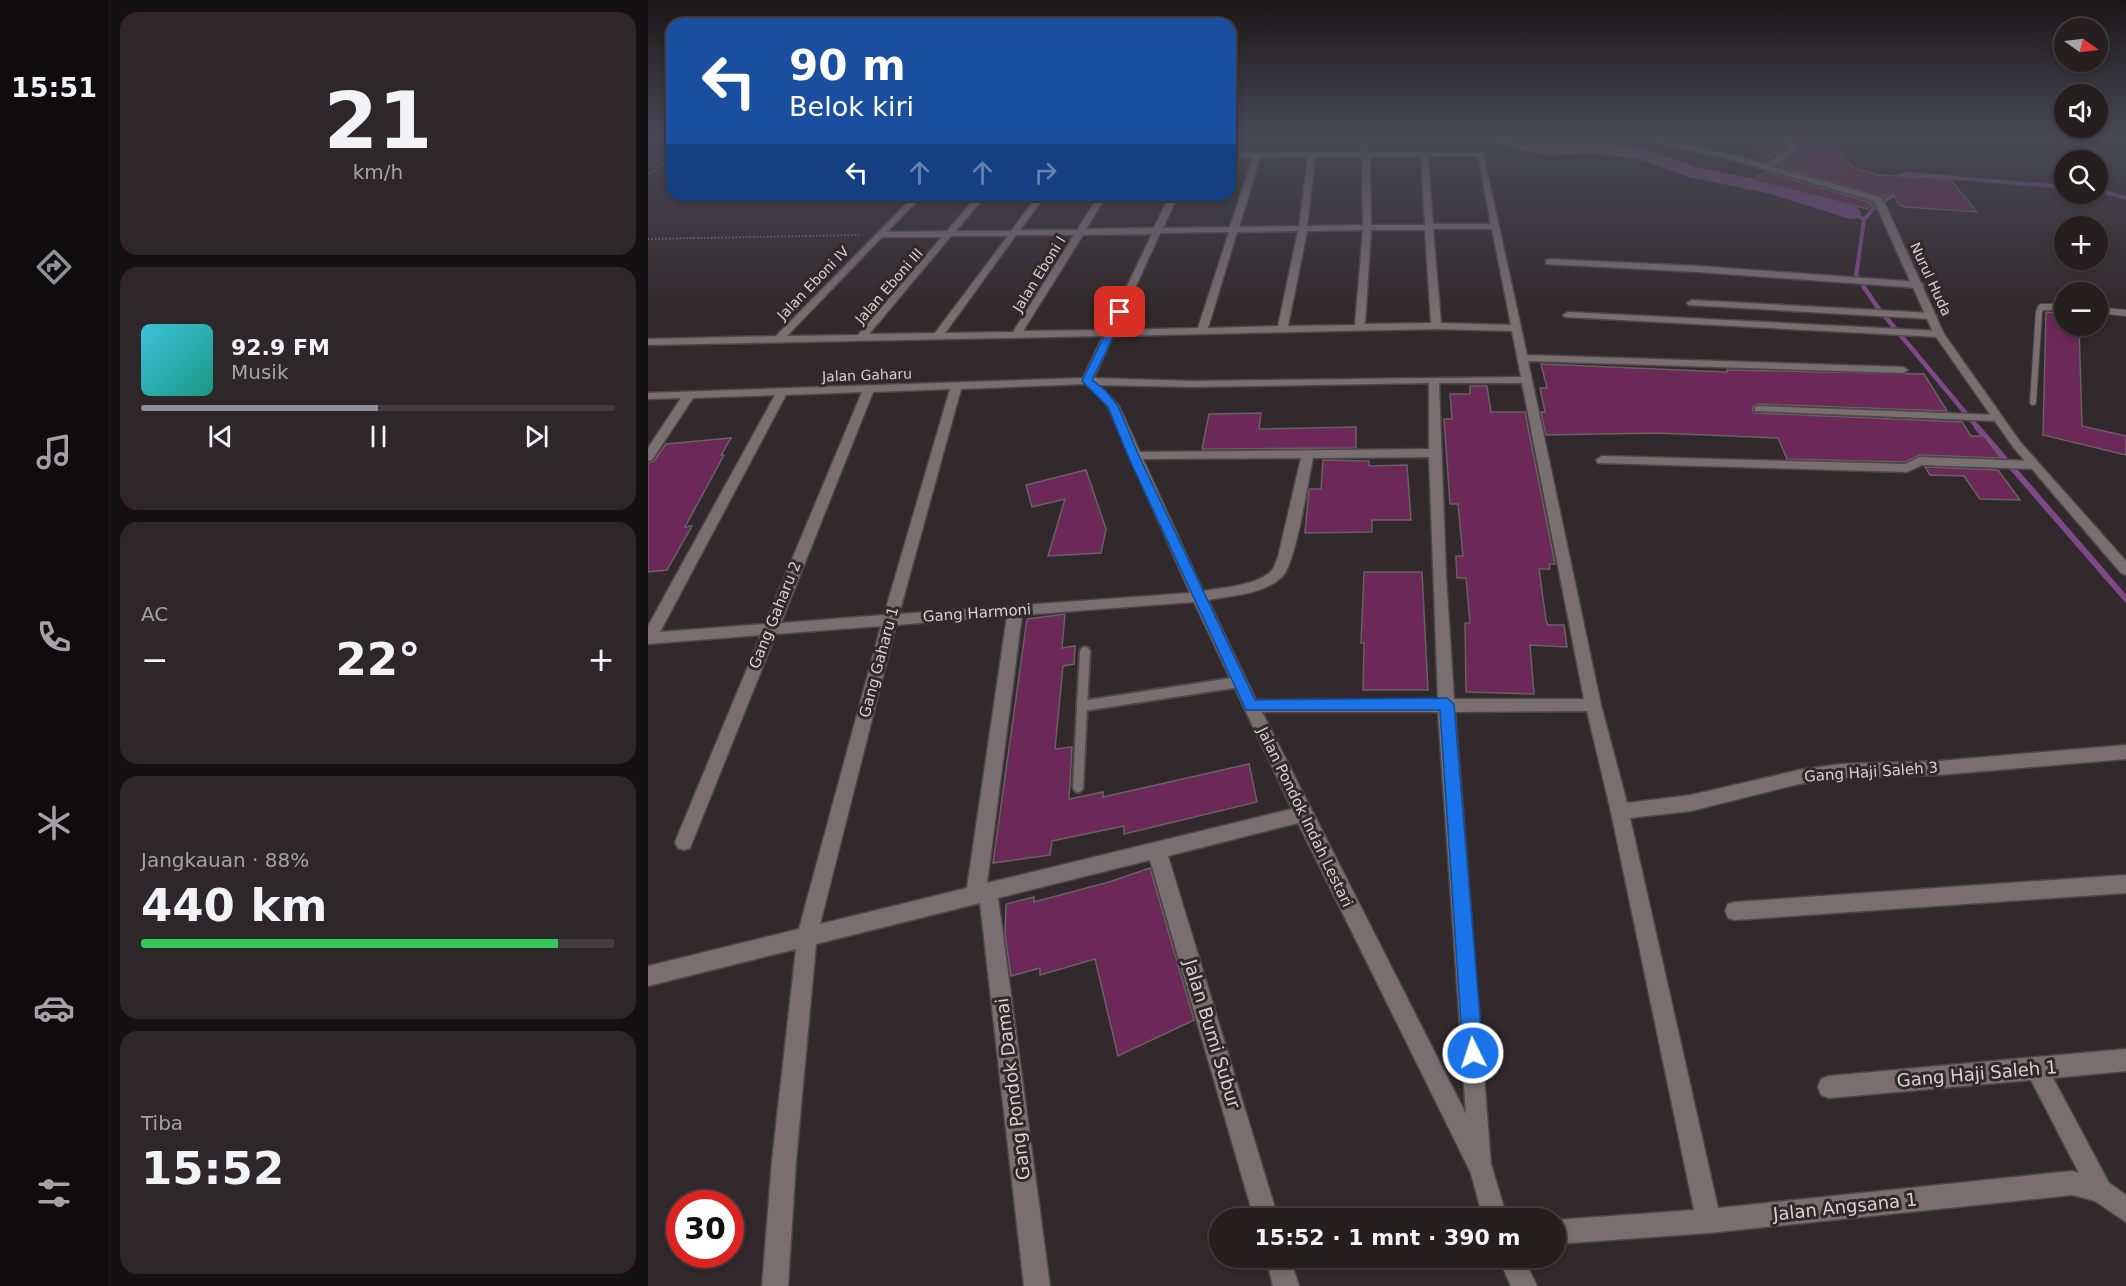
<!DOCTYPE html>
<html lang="id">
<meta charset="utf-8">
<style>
body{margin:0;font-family:"DejaVu Sans",sans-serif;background:#2d2729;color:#f1f3f6;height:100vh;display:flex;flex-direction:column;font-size:22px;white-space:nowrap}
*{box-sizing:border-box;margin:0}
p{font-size:20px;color:#a3a2a5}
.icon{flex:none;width:33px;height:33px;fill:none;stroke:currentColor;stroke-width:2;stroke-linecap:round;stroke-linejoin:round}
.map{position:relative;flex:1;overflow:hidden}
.details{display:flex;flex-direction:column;gap:12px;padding:12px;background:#141112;width:540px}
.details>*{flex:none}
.banner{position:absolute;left:18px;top:18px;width:570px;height:183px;border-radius:18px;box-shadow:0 3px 9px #0003,0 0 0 2px #423d3e;background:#1a4fa0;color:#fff;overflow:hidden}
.needle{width:39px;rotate:104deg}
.controls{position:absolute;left:1406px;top:18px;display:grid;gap:12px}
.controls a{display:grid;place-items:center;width:54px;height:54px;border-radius:50%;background:#251f20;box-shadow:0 3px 9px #0003,0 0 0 2px #423d3e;font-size:30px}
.speed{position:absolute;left:18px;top:1190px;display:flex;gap:12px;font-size:30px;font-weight:700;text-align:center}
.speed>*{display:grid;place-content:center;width:78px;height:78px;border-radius:50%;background:#251f20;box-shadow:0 3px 9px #0003,0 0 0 2px #423d3e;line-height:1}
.speed .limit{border:9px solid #d22;background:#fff;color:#111}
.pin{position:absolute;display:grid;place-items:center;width:51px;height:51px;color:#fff;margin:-26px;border-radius:12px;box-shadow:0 3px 9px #0006}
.me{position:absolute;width:66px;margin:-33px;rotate:356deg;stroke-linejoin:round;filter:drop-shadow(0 0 4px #0008)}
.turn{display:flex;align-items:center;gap:21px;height:126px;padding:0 24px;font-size:27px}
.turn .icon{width:78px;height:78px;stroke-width:2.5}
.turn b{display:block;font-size:42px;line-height:51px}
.lanes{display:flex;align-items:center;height:57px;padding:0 24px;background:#0003;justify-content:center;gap:30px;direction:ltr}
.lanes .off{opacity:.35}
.big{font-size:45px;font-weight:800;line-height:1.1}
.details .card{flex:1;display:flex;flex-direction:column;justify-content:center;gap:9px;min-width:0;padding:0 21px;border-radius:18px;background:#2d2729}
.details .dial{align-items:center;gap:0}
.dial b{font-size:78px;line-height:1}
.song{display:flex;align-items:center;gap:18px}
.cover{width:72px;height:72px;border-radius:9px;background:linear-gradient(135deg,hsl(190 70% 55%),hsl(170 70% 35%))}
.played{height:6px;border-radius:3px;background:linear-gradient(90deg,#8c9099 50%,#423d3e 50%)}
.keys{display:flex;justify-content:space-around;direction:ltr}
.heat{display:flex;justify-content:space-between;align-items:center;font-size:33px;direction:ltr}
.charge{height:9px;border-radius:4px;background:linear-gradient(90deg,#34c759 88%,#423d3e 0)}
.trip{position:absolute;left:561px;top:1208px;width:357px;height:60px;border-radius:30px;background:#251f20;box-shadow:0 3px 9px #0003,0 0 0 2px #423d3e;font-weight:800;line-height:60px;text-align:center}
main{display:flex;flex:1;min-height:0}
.menu{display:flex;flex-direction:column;width:108px;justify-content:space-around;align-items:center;background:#0f0c0d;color:#a3a2a5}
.menu .icon{width:42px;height:42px}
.menu .active{color:#8c9099}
.menu b{font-size:27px;color:#f1f3f6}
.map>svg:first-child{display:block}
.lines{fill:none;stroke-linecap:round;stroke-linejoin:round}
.stream-far2{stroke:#7e4988;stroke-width:4}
.stream-far1{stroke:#7e4988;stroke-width:4.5}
.stream{stroke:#7e4988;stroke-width:6}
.river{fill:#7e4988;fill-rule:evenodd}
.building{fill:#6c2857;stroke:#686065;stroke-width:1.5}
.lane-far1-casing{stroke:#4e4749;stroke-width:8}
.lane-casing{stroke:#4e4749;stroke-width:14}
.street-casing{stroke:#4e4749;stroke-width:3}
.secondary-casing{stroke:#4e4749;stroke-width:3}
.path{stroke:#7a7375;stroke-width:2;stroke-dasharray:1.5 2;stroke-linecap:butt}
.lane-far1{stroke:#796f71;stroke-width:6}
.lane{stroke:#796f71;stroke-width:10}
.street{fill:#796f71;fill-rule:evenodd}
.secondary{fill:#796f71;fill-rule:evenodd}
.route{fill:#1a73e8;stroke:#114b97;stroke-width:1.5}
.labels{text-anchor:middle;stroke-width:6;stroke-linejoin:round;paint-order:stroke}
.far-street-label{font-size:14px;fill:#d8d2d3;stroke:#31292b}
.street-label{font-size:15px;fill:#d8d2d3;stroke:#31292b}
.near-street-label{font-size:18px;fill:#d8d2d3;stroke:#31292b}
</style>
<main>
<nav class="menu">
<b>15:51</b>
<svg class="icon active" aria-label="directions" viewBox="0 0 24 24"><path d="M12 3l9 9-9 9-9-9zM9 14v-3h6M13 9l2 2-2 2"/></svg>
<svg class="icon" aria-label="music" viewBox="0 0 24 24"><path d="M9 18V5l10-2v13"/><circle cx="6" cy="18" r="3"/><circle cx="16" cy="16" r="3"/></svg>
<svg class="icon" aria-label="phone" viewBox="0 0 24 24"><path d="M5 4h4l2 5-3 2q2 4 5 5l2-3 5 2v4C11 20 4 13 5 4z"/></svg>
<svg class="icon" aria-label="climate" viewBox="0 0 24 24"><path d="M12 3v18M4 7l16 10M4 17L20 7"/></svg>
<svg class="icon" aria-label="car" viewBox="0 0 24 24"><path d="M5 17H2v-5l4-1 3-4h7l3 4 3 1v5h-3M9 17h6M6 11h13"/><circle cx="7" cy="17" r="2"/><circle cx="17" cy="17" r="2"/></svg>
<svg class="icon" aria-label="filters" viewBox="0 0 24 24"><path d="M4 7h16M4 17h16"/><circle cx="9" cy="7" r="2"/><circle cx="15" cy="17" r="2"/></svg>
</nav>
<section class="details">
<div class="card dial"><b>21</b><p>km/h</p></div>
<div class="card">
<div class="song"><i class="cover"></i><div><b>92.9 FM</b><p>Musik</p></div></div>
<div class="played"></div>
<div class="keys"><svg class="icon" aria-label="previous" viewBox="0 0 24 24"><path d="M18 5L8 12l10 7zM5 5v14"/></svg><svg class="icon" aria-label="pause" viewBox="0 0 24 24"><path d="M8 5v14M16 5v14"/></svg><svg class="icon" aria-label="next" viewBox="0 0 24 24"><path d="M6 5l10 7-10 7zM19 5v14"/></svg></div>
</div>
<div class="card"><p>AC</p>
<div class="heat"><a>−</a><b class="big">22°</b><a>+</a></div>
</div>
<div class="card"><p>Jangkauan · 88%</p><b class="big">440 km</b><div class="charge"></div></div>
<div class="card"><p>Tiba</p><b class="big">15:52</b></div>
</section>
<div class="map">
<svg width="1478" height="1286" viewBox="0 0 1478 1286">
<rect width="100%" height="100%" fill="#31292b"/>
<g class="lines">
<g class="stream-far2">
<path d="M 1449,190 L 1478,198"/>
<path d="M 1202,213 L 1216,219 L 1210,263"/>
<path d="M 1216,219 L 1228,206 L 1252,191 L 1248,187 L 1251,176 L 1260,174 L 1416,187"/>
</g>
<path class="stream-far1" d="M 1210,262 L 1208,275 L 1230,308 L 1330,428"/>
<path class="stream" d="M 1329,427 L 1478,599"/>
<path class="river" d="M 830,136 L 864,136 L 895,143 L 945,142 L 993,148 L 1053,168 L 1130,184 L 1210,208 L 1213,213 L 1210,218 L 1202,219 L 1119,193 L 1041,177 L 990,159 L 945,154 L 895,155 L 833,140 Z"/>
</g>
<g class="building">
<path d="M 1102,136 L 1129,136 L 1137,149 L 1115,161 Z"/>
<path d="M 1142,138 L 1182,139 L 1205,168 L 1231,175 L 1302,179 L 1329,212 L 1258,207 L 1251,205 L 1244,191 L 1235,197 L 1131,166 L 1150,151 Z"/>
<path d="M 1118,172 L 1224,203 L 1225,204 L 1219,209 L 1103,180 Z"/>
<path d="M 1398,312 L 1416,314 L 1416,326 L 1431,326 L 1434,426 L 1478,436 L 1478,455 L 1395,435 Z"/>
<path d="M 893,364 L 1079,372 L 1079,370 L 1276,374 L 1299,411 L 1111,404 L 1105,406 L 1105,411 L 1107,413 L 1314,422 L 1323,436 L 1336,436 L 1353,458 L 1272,455 L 1257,462 L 1139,459 L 1130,438 L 1009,433 L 898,435 L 893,412 L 897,412 L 892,388 L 899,388 Z"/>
<path d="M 822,386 L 839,386 L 843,412 L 877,412 L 907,564 L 901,564 L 902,569 L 891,569 L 898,620 L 900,625 L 916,625 L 919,647 L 882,645 L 886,694 L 818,692 L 817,623 L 822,623 L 818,578 L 809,578 L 808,556 L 815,556 L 810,504 L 802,504 L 796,419 L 804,419 L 802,394 L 822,394 Z"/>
<path d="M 613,413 L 611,429 L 708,427 L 708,448 L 554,449 L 561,414 Z"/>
<path d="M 83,438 L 73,455 L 76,455 L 37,527 L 44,526 L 19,570 L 0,572 L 0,463 L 6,461 L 18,444 Z"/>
<path d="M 675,460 L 721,461 L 721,466 L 759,465 L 763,520 L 724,520 L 724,532 L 657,533 L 661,489 L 673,489 Z"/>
<path d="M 1277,467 L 1350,470 L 1372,500 L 1332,499 L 1316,476 L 1282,475 Z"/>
<path d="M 438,470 L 458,529 L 453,553 L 400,556 L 417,499 L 384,507 L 378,485 Z"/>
<path d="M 716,572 L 774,572 L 780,690 L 715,690 L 716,643 L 713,643 Z"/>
<path d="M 417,614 L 414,648 L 427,646 L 426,664 L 415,666 L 407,749 L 424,747 L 421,799 L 455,792 L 455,797 L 601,764 L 609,802 L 476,834 L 476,826 L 404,841 L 402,855 L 345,863 L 379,619 Z"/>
<path d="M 502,868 L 546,1020 L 470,1056 L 447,959 L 392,975 L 392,968 L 363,976 L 357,935 L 358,904 L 386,897 L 386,902 L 461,882 Z"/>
</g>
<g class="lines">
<defs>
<g id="lane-far1">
<path d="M 1449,310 L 1478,313"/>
<path d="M 1385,402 L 1391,312 L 1393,307 L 1416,307"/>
</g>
<g id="lane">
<path d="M 437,652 L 434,706 L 591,682"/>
<path d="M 430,787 L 434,706"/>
</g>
<g id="street">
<path d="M 707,136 L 714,136 L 721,152 L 835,153 L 879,355 L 1255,367 L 1260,370 L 1255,373 L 880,361 L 953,705 L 979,803 L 1043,795 L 1151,770 L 1193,764 L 1291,761 L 1478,745 L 1478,759 L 1291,775 L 1193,778 L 1151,784 L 1043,811 L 982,818 L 1070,1208 L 1424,1171 L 1431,1173 L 1383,1080 L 1181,1098 L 1173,1095 L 1170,1087 L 1173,1079 L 1181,1076 L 1478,1049 L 1478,1071 L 1405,1078 L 1461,1183 L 1478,1195 L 1478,1222 L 1447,1201 L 1424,1195 L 1061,1233 L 908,1244 L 908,1220 L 1046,1210 L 963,812 L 939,711 L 807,712 L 843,1164 L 859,1218 L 835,1218 L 823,1173 L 650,823 L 520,856 L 630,1218 L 606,1218 L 502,860 L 350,898 L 402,1286 L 376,1286 L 332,903 L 168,944 L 148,1161 L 140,1286 L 114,1286 L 124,1161 L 148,949 L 0,986 L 0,966 L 151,929 L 233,626 L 128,634 L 42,848 L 36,850 L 30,848 L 27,842 L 113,635 L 0,644 L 0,626 L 127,395 L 45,398 L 4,460 L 0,461 L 0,448 L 33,398 L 0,399 L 0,393 L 435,378 L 455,336 L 0,345 L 0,339 L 128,336 L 267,195 L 275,195 L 239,232 L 299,231 L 330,195 L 338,195 L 308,231 L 363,231 L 390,195 L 398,195 L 372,230 L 429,230 L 451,195 L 459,195 L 438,229 L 506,228 L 522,195 L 530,195 L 515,228 L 582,227 L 605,157 L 582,157 L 582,153 L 714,152 ZM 773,156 L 777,225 L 723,225 L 722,157 ZM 780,156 L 830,156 L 843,224 L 785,224 ZM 612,157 L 660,157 L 651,226 L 591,227 ZM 667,157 L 714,157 L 715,225 L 659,226 ZM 785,229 L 844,229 L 863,325 L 793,323 ZM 715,230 L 707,325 L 640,326 L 659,231 ZM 723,230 L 777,230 L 783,323 L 717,324 ZM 650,231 L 630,326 L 560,328 L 589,232 ZM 581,232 L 550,328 L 468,330 L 512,233 ZM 504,234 L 458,330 L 375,331 L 435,235 ZM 368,235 L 426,235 L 365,332 L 297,333 ZM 303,236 L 360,236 L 287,333 L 221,334 ZM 234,237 L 294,237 L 210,335 L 139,336 ZM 788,329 L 864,331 L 873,377 L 544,381 L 446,378 L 465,336 ZM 781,383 L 781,449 L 492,452 L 471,406 L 451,385 L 544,387 ZM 791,383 L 874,383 L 936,699 L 806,699 L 798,575 ZM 437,384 L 451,395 L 460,407 L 542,593 L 251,614 L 313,389 ZM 302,389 L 236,615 L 133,623 L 225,392 ZM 214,392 L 117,624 L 12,632 L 138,395 ZM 781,457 L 790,699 L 608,700 L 560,600 C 583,596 616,594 634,577 C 648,563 660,481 665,458 ZM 653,458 L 630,557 C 628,561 627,567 624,570 C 612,585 573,588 555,591 L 495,459 ZM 546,602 L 644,809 L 339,883 L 374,615 ZM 359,616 L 319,888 L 172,924 L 248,625 ZM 614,712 L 790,712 L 818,1114 Z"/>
<path d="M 1131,136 L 1138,136 L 1148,151 L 1122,169 L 1116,169 L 1116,165 L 1140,150 Z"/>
<path d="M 901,259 L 1050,266 L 1271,282 L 1276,285 L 1271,288 L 1050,272 L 898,264 L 898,260 Z"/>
<path d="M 1044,300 L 1284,313 L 1289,316 L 1284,319 L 1041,305 L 1039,303 Z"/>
<path d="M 920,312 L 1291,331 L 1296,334 L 1291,337 L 917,317 L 915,315 Z"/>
<path d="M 1111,406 L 1349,415 L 1355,418 L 1349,421 L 1107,411 L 1107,407 Z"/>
<path d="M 954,456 L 1257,464 L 1272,457 L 1385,461 L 1391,465 L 1385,469 L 1274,465 L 1259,472 L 950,463 L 948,460 Z"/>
<path d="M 1478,875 L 1478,893 L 1087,920 L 1080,918 L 1077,911 L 1080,904 L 1087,902 Z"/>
<path d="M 618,1257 L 642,1257 L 651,1286 L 625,1286 Z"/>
<path d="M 850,1257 L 875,1257 L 889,1286 L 863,1286 Z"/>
</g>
<path id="secondary" d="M 975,136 L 990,136 L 1081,154 L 1232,197 L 1238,206 L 1296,334 L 1373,443 L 1478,561 L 1478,575 L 1473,573 L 1365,447 L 1286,334 L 1226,201 L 1077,158 Z"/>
</defs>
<use href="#lane-far1" class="lane-far1-casing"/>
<use href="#lane" class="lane-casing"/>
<use href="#street" class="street-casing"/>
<use href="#secondary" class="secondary-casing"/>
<g class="path">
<path d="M 0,174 L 24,159"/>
<path d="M 0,239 L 211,235"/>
</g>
<use href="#lane-far1" class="lane-far1"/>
<use href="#lane" class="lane"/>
<use href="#street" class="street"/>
<use href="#secondary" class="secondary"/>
</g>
<linearGradient id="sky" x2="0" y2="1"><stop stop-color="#1b1718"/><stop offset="0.43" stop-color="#484955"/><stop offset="1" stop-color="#484955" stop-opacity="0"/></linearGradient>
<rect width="1478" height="316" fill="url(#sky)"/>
<path class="route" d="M 472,310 L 477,312 L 444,380 L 458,391 L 470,406 L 491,456 L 607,700 L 799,698 L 806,704 L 835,1053 L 832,1060 L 825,1063 L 818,1060 L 815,1053 L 792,710 L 598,710 L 480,456 L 460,407 L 434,381 L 468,312 Z"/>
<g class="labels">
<g class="far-street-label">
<text transform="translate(391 274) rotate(-58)" y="5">Jalan Eboni I</text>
<text transform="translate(1283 279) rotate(65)" y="5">Nurul Huda</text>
<text transform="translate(165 283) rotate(-46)" y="5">Jalan Eboni IV</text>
<text transform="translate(241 286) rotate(-49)" y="5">Jalan Eboni III</text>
<text transform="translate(219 375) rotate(-2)" y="5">Jalan Gaharu</text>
</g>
<g class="street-label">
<text transform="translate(329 613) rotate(-4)" y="5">Gang Harmoni</text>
<text transform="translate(127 615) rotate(-68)" y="5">Gang Gaharu 2</text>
<text transform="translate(231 662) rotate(-75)" y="5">Gang Gaharu 1</text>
<text transform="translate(1223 772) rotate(-4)" y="5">Gang Haji Saleh 3</text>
<text transform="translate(657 817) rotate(64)" y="5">Jalan Pondok Indah Lestari</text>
</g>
<g class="near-street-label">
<text transform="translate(564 1034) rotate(73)" y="6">Jalan Bumi Subur</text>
<text transform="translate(1329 1074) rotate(-5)" y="6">Gang Haji Saleh 1</text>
<text transform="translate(365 1089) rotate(-97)" y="6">Gang Pondok Damai</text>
<text transform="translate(1197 1207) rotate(-6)" y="6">Jalan Angsana 1</text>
</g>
</g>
</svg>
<div class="controls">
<a><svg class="needle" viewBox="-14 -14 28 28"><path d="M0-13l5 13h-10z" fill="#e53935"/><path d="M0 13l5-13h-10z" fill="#a3a2a5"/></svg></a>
<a><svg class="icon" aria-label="sound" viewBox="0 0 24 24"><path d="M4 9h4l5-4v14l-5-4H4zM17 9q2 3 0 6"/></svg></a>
<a><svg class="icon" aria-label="search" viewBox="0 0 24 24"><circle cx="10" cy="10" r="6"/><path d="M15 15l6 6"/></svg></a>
<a>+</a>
<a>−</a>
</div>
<div class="speed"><div class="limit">30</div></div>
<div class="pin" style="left:472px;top:312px;background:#d93025"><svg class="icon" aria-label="arrive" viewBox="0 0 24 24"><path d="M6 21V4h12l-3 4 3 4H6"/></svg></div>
<svg class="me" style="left:825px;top:1053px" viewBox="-20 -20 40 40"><circle r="17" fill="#1a73e8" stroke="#fff" stroke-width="3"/><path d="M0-11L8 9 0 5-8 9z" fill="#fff"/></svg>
<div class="trip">15:52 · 1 mnt · 390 m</div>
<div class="banner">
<div class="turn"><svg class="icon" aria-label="left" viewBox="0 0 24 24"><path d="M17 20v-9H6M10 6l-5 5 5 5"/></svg><div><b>90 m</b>Belok kiri</div></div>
<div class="lanes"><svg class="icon" aria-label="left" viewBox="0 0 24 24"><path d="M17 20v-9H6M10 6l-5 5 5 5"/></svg><svg class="icon off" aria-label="ahead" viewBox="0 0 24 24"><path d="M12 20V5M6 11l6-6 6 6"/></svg><svg class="icon off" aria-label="ahead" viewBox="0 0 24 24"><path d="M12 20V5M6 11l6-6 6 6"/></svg><svg class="icon off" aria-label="right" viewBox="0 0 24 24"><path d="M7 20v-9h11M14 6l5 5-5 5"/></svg></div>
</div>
</div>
</main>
